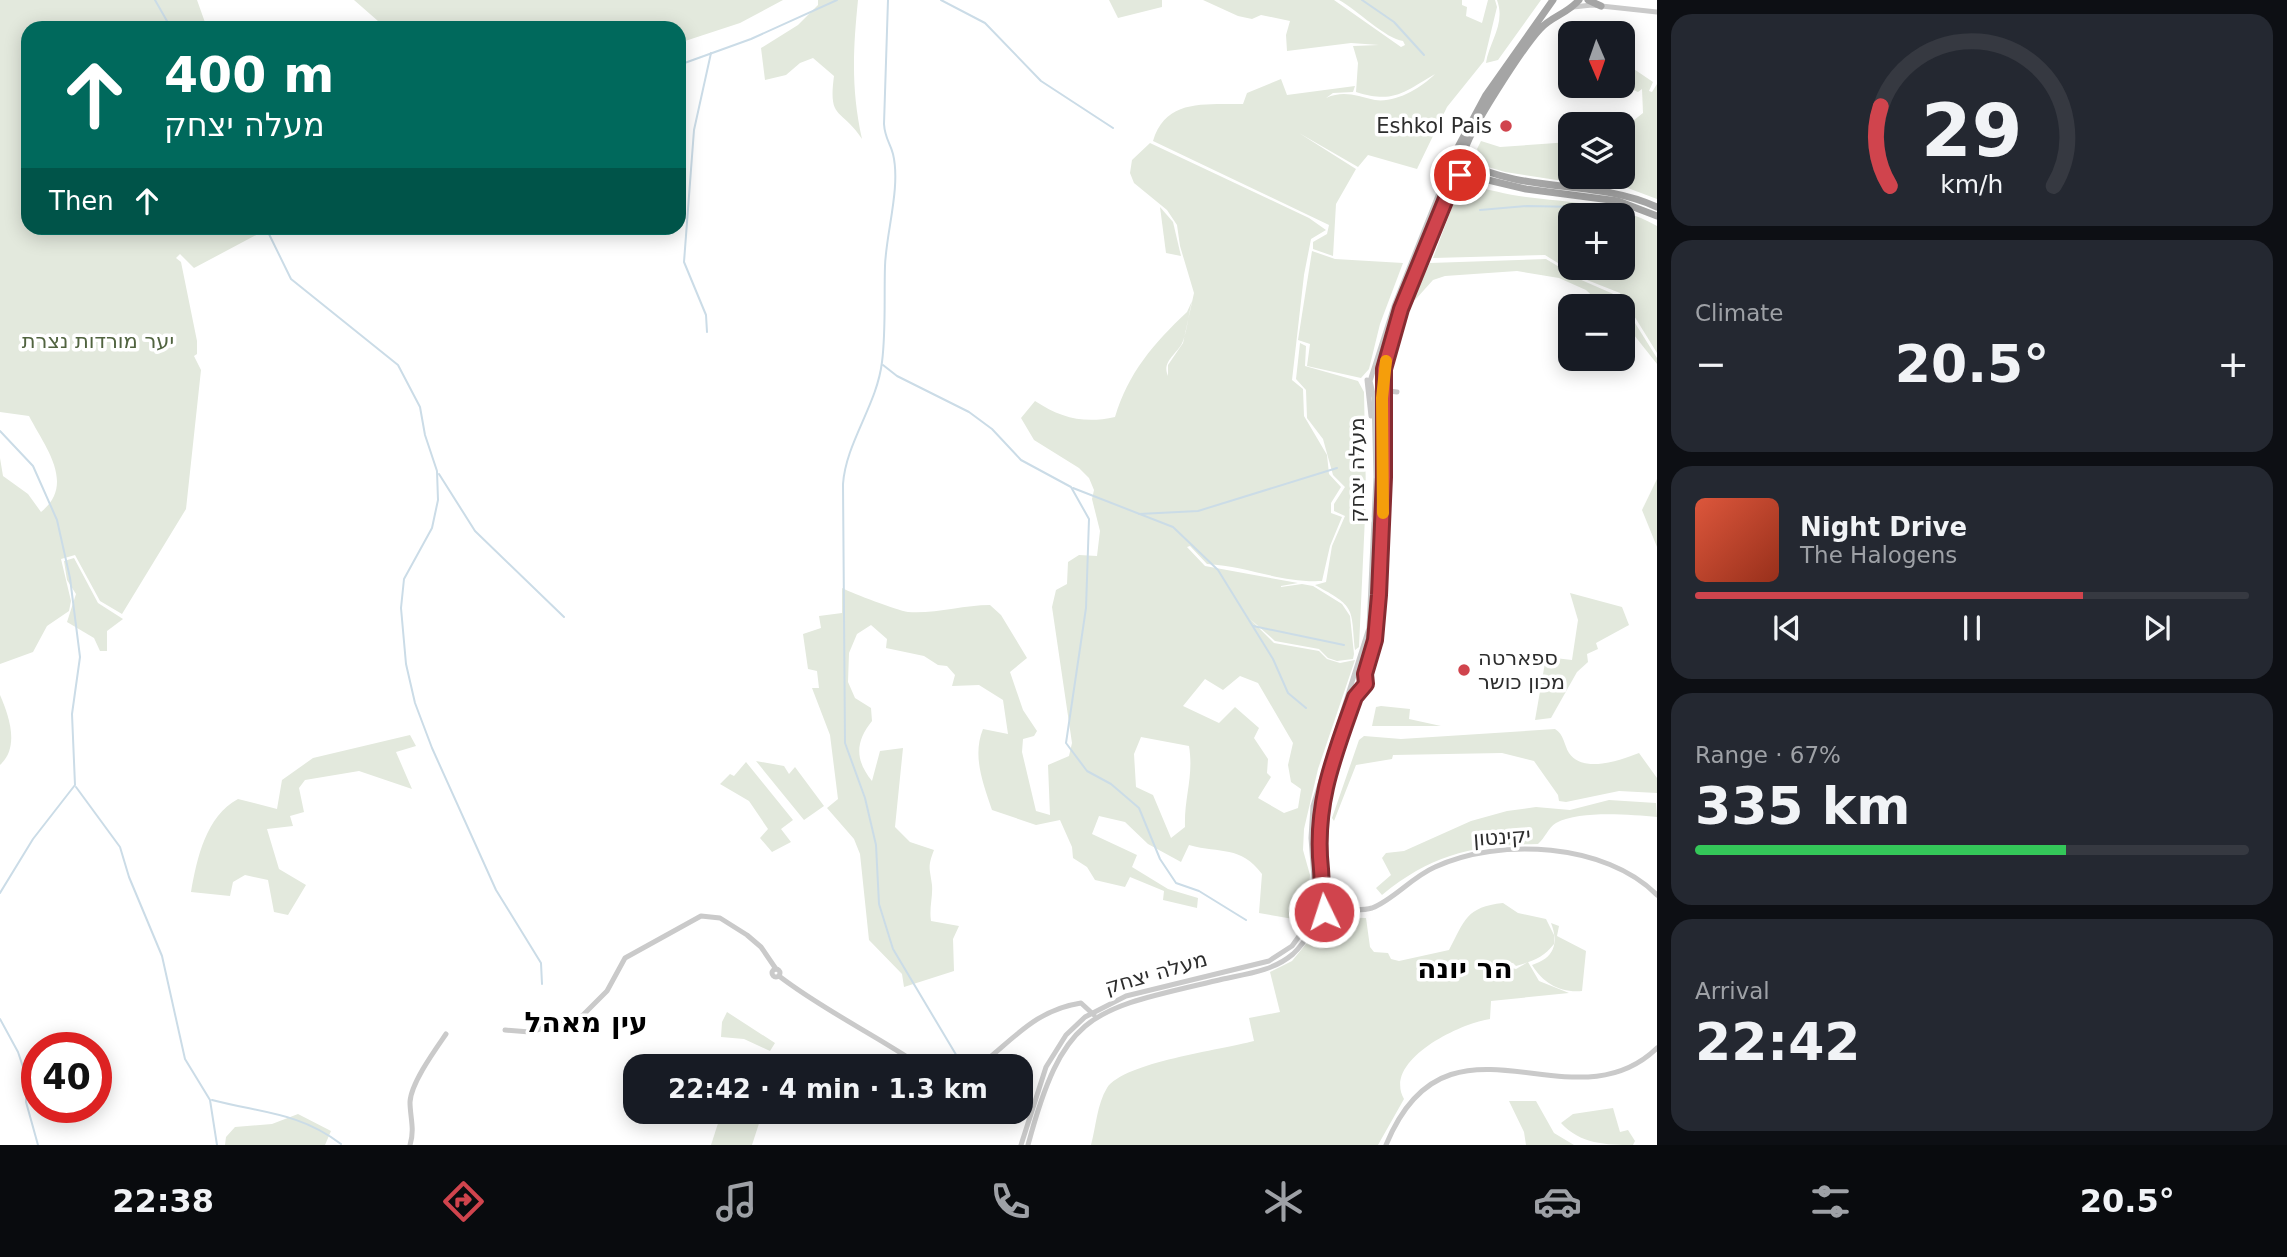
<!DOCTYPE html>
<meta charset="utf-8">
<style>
body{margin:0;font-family:"DejaVu Sans","Noto Sans Hebrew",sans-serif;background:#242831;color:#f1f3f6;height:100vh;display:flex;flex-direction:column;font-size:26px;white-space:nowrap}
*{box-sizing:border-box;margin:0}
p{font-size:23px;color:#9ea1a6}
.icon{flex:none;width:38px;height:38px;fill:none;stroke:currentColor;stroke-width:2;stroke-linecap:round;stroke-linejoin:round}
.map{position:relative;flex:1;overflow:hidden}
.panel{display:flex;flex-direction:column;gap:14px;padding:14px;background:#0d0f14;width:630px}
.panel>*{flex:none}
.hud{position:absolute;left:21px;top:21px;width:665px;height:214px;border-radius:21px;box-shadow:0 4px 18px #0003;background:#00695c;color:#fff;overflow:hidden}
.needle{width:46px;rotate:178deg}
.buttons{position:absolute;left:1558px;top:21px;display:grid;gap:14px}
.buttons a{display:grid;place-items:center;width:77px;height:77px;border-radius:14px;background:#171b24;box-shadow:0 4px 18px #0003;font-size:35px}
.speed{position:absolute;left:21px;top:1032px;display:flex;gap:14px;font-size:35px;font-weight:700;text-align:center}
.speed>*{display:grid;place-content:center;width:91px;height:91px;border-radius:50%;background:#171b24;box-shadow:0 4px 18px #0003;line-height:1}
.speed .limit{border:10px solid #d22;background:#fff;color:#111}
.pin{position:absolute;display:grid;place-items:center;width:60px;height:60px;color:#fff;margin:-30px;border:4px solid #fff;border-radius:50%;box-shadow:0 2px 7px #0007}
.me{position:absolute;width:77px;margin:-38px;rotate:356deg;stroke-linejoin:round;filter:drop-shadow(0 0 5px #0008)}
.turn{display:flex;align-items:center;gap:24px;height:147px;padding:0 28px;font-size:32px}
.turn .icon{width:91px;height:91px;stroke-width:2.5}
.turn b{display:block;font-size:49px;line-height:60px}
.then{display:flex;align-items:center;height:66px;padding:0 28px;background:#0003;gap:14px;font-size:26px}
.big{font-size:52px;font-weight:700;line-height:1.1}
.panel .widget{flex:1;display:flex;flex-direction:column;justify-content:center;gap:10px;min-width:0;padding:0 24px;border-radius:21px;background:#242831}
.panel .dial{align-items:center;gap:0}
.dial svg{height:182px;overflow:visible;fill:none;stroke:#363941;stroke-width:7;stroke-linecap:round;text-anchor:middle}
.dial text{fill:#f1f3f6;stroke:none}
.song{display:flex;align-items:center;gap:21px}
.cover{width:84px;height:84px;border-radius:10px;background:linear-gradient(135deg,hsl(10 70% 55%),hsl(10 70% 35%))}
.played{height:7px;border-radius:4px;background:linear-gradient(90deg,#d0444d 70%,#363941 70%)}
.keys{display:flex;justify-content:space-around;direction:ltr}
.heat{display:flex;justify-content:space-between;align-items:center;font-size:38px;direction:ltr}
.charge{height:10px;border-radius:5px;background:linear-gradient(90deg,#34c759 67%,#363941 0)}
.trip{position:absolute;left:623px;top:1054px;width:410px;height:70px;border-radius:21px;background:#171b24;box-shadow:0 4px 18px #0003;font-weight:700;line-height:70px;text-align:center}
.tabs{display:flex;height:112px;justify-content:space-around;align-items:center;background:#090b0e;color:#9ea1a6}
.tabs .icon{width:49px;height:49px}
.tabs .current{color:#d0444d}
.tabs b{font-size:32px;color:#f1f3f6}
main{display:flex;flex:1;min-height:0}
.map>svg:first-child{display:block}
.green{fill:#e3e9dd;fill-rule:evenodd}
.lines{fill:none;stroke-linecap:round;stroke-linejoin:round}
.stream{stroke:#cbdce7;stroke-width:2}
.minor{stroke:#cacaca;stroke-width:5}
.major{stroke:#a5a5a5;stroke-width:7}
.route-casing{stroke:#872c32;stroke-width:18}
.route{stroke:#d0444d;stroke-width:12}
.slow{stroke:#f59e0b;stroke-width:12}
.poi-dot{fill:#d0444d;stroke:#fff;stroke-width:2.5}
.labels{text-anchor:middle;stroke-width:7;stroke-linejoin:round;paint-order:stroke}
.poi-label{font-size:21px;fill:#2d2d2d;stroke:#fff;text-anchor:end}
.park-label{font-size:21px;fill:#516440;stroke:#fff}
.street-label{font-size:21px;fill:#2d2d2d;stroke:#fff}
.district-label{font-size:28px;font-weight:bold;fill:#000;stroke:#fff}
</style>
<main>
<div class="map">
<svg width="1657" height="1145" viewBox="0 0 1657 1145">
<rect width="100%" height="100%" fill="#fff"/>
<g class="green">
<path d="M 0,0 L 197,0 L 207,28 L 28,28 L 28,228 L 258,228 L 260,233 L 194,268 L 180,254 L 176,258 L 181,262 L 197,341 L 197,354 L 194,356 L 201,370 L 186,509 L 122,614 L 100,601 L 75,555 L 61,559 L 71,601 L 69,611 L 47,626 L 33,652 L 0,664 L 0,458 L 3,476 L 28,494 L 41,512 C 76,484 45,447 29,416 L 0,412 Z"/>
<path d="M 354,0 L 783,0 L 740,23 L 679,43 L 679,28 L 386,28 Z"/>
<path d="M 818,0 L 858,0 C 853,50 851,89 862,139 C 841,107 828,121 834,76 L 813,58 L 800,63 L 786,75 L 765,80 L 761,48 L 798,25 L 818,5 Z"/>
<path d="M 1109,0 L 1162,0 L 1162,7 L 1118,18 Z"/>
<path d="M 1203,0 L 1334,0 L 1401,47 L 1405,45 L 1403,41 C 1386,39 1357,10 1339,0 L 1462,0 L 1462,5 L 1467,7 L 1466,16 L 1482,23 L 1488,0 L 1495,0 L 1497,7 L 1484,61 L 1447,107 L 1417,169 L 1368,155 L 1358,167 L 1299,133 L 1356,169 L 1336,204 L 1333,256 L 1313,249 L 1313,242 L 1327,234 L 1329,225 L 1153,141 C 1166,98 1206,105 1243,104 L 1247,93 L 1281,79 L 1287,95 L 1355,86 L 1353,92 L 1333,93 L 1326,98 C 1344,90 1357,96 1375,100 C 1396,103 1421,88 1435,74 C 1404,92 1394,104 1356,92 L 1358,63 L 1353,46 L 1379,45 L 1351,43 L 1287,51 L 1286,35 L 1290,21 L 1261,15 L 1252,19 L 1238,16 Z"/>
<path d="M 1497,0 L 1541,0 L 1498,60 L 1486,63 C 1489,42 1506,24 1497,0 Z"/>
<path d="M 1622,61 L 1653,82 L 1649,91 L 1652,92 L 1657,84 L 1657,199 L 1617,184 L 1576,183 L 1505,172 L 1488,167 L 1477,149 L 1481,141 L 1500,147 L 1570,142 L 1570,177 L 1622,177 L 1622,125 L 1629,124 L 1643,113 L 1642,89 L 1638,92 L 1622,85 Z"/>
<path d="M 1150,143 L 1309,218 L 1326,230 L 1311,239 L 1304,275 L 1292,380 L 1303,389 L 1304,416 L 1327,455 L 1329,474 L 1341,487 L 1331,503 L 1331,513 L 1342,517 L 1330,546 L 1322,581 C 1280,583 1247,566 1207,564 L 1190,546 L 1187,547 L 1205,566 L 1298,583 L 1281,586 L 1281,587 L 1302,584 L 1313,586 L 1342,604 L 1350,616 L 1354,654 L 1353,659 L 1337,661 L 1328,658 L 1319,649 L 1275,641 L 1250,619 L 1274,643 L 1319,651 L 1327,659 L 1340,663 L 1355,660 L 1318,769 L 1304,829 L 1303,850 L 1310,875 L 1305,921 L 1259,913 L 1262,874 C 1240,845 1221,854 1189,845 L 1181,862 L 1148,844 L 1125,822 L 1099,816 L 1092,834 L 1137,855 L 1132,867 L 1168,889 L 1198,898 L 1197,908 L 1163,900 L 1164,891 L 1130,877 L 1125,887 L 1095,880 L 1087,867 L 1073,858 L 1072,847 L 1060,820 L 1036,825 L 992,810 C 983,783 972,756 983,729 L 1008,734 L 1003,700 L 979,685 L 952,686 L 955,675 L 947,666 L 938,665 L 924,656 L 886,648 L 887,639 L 871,625 L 857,634 L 849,653 L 848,682 L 855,698 L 871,708 L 872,721 C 855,742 855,760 872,781 L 880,751 L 903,748 L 895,827 L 910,842 L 934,850 C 927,868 930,868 932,885 C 933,897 929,908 931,921 L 959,926 L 953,939 L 954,971 L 904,987 L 902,974 L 869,940 L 860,854 L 854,839 L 827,808 L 838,799 L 830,735 L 812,688 L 819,688 L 817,671 L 808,669 L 803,634 L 821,628 L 819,616 L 842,613 L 842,588 C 854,594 896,610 908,612 C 935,614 963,605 990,605 L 1001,615 L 1027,658 L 1010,672 L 1023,710 L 1037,731 L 1034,736 L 1023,739 L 1022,752 L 1036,811 L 1050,815 L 1048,765 L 1069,756 L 1072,743 L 1052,607 L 1056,590 L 1067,584 L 1068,562 L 1079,555 L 1097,556 L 1100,531 L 1092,499 L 1094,490 L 1089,478 L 1079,468 L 1034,440 L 1021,418 L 1035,401 C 1061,418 1084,424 1115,417 C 1128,373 1154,343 1187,312 L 1192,301 C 1189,312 1187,331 1183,341 C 1178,354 1161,361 1168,376 L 1168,365 L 1183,343 L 1194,293 L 1180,246 L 1177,225 L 1167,210 L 1134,183 L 1130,173 L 1132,160 ZM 1240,676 L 1258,683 L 1293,743 L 1288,765 L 1291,782 L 1301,789 L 1298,808 L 1284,813 L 1258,798 L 1271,777 L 1267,773 L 1268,759 L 1254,738 L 1259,728 L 1235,707 L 1219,723 L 1183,706 L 1205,679 L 1223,690 ZM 1141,737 L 1189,746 C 1194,777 1184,797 1185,827 L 1171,838 L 1153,795 L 1136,787 L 1134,754 Z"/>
<path d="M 1460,186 C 1481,186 1498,193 1519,196 C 1567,203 1613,201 1657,226 L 1657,353 L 1620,293 L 1582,278 L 1545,255 L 1433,258 ZM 1570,215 L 1622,215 L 1622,268 L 1570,268 Z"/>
<path d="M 1160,207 L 1173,222 L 1181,256 L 1166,253 Z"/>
<path d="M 1312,251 L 1335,259 L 1403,263 L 1380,324 L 1369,369 L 1361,378 L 1307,366 L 1310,344 L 1298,340 Z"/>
<path d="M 1546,259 L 1579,279 L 1618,296 L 1657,358 L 1657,364 L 1634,335 L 1622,328 L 1622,306 L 1603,306 L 1586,290 L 1559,278 L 1517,271 L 1445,276 L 1433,280 L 1415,300 L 1412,298 L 1430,263 Z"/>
<path d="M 1300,343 L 1306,346 L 1305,366 L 1358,381 L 1364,392 L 1366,495 L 1359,647 L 1355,650 C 1351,607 1356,607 1315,585 L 1326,582 L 1332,546 L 1345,516 L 1334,511 L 1334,504 L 1345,487 L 1333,475 L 1323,439 L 1307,418 L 1306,390 L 1296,379 Z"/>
<path d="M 1657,479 L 1657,547 L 1642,510 Z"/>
<path d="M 74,558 L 98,603 L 123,619 L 107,631 L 107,651 L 100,651 L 94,638 L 67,622 L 76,594 L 67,580 L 64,561 Z"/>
<path d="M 1570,593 L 1622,607 L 1629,625 L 1596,643 L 1598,649 L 1587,654 L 1588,662 L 1577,672 L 1551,718 L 1535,720 L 1546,657 L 1572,660 L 1578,620 Z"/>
<path d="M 0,695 C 9,716 20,747 0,765 Z"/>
<path d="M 1381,706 L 1410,709 L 1409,719 L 1441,726 L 1372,726 L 1376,707 Z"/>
<path d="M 1555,729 C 1564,734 1564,745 1569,753 C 1583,774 1621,760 1639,753 L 1657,778 L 1657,793 L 1619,791 L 1566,802 L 1559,801 L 1558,795 L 1534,761 L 1502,753 L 1393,755 L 1392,759 L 1356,765 L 1334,821 L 1332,818 L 1359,740 L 1364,736 L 1401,739 Z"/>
<path d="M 410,735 L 416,746 L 396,752 L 412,789 L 359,771 L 305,780 L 299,788 L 304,812 L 290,816 L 293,826 L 267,829 L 279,869 L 306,885 L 288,915 L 274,912 L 268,880 L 245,875 L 233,882 L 230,896 L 191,892 C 197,858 206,816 238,799 L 277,809 L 282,780 L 313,758 Z"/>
<path d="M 756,761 L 784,766 L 789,774 L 795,767 L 824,806 L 804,820 Z"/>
<path d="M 746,762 L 793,820 L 781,829 L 791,842 L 772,852 L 760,838 L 768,829 L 749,801 L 720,784 L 730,774 L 734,776 Z"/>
<path d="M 1609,800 L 1656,803 L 1657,817 C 1630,815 1581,810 1556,823 C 1548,828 1545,838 1538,844 C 1474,845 1432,854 1382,895 L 1376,888 L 1391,875 L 1382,858 L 1386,853 L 1404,851 L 1471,821 L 1507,811 L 1536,807 L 1570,810 Z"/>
<path d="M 1503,903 L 1518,913 L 1546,919 L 1554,935 L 1554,944 C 1543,958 1533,961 1516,966 L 1513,963 L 1478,970 L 1499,965 L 1516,969 L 1528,962 L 1539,981 L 1569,993 L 1491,1001 L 1490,1019 C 1461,1023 1382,1060 1404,1099 L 1378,1145 L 1091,1145 C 1096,1127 1097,1104 1107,1088 C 1124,1062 1221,1050 1254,1041 L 1249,1018 L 1280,1012 L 1270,972 L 1292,961 L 1328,917 L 1366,918 L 1370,947 L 1374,952 L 1388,953 L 1391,959 L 1399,961 L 1449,950 C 1465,920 1466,907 1503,903 Z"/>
<path d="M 1551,923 L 1559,926 L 1557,936 L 1586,951 L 1582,991 C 1560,993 1543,983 1532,965 C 1554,958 1559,944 1551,923 Z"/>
<path d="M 727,1012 L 775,1043 L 770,1051 L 744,1039 L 721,1037 L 722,1022 Z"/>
<path d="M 1509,1101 L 1536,1101 L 1554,1133 L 1574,1145 L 1526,1145 L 1524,1132 Z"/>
<path d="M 1613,1108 L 1620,1132 L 1628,1130 L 1635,1141 L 1633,1145 C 1606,1145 1580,1144 1561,1123 L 1573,1114 Z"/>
<path d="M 722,1111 L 763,1111 L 752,1145 L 711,1145 Z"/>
<path d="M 298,1114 L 331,1131 L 325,1145 L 225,1145 L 226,1137 L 235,1127 L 272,1124 Z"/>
</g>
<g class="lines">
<g class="stream">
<path d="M 155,0 L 171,28"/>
<path d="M 888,0 L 884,124 C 885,139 890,142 893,154 C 901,187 886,233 885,266 C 884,298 886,331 882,362 C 877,405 846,442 843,484 L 845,743 L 865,798 L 876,845 L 879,904 L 893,949 L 961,1063"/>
<path d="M 941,0 L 985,23 L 1041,81 L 1113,128"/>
<path d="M 1362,0 L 1394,22 L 1424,55"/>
<path d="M 679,65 L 751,39 L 837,0"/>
<path d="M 1480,210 L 1527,206 L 1629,208"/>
<path d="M 266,228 L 291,279 L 398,365 L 420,407 L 425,435 L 437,471 L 438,500 L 432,528 L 404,579 L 401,608 L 406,664 L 415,703 L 432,748 L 496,890 L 541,963 L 542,984"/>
<path d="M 707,332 L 706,315 L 684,262 L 694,130 L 711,53"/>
<path d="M 883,365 L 897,376 L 969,412 L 992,429 L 1021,460 L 1071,487 L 1089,519 L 1086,608 L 1066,743 L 1087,771 L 1111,784 L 1139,808 L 1160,859 L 1176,883 L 1199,891 L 1246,920"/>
<path d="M 0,431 L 33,466 L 57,520 L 70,578 L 80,657 L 72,714 L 75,785 L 33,839 L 0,893"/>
<path d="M 439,474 L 475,531 L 564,617"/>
<path d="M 1073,488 L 1173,527 L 1218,570 L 1273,659 L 1288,693 L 1306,708"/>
<path d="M 1139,514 L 1198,511 L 1337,468"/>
<path d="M 1253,626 L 1344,645"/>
<path d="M 76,787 L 120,847 L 129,877 L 162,956 L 185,1059 L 210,1100 L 217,1145"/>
<path d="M 0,1019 L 18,1052 L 27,1079 L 26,1102 L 38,1145"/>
<path d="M 212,1100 C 261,1113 299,1112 341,1144"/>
</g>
<g class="minor">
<path d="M 1573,7 L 1592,5 L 1657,12"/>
<path d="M 1367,380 L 1371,416"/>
<path d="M 1383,400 L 1389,391 L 1397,392"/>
<path d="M 1324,912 L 1326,906 C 1321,894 1322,882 1321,869 C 1314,802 1333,758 1355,697 L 1366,684 L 1365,674 L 1378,617 L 1384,477 L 1384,370 L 1401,309 L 1454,179 L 1460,175"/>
<circle cx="776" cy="973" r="4"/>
<path d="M 779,976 C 823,1010 874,1034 921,1066"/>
<path d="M 505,1030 L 530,1032 L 582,1016 L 607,991 L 625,958 L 701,916 L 720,918 L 747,935 L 761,947 L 776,969"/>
<path d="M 979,1066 C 1013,1040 1035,1010 1081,1003 L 1094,1015"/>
<path d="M 410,1145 C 415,1129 410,1117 410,1102 C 411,1083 435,1050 446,1034"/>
<path d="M 1021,1145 L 1046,1067 L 1066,1035 L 1085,1017 L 1126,996 L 1269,961 L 1292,946 L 1312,918 L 1315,892 L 1311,838 L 1313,806 L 1369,628 L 1376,477 L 1374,398 L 1370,381 L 1394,306 L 1449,168"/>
<path d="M 1028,1145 C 1065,1007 1093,1010 1223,979 C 1247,974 1273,971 1293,954 C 1306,942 1314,925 1324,912 C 1340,906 1356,913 1372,908 C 1393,900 1412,877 1435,867 C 1499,837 1606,843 1657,895"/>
<path d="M 1386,1145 C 1448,994 1571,1131 1657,1048"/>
</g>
<g class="major">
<path d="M 1553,0 L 1486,95 L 1450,162 L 1449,168 L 1454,174 L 1461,174 L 1466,170 C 1467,163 1464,160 1464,154 C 1466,134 1525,45 1540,29 C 1552,16 1567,14 1579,0"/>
<path d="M 1588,0 L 1601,6"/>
<path d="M 1466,162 C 1525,194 1597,179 1657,207"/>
<path d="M 1463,174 L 1526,189 L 1618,201 L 1657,216"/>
</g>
</g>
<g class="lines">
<defs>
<path id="route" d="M 1324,912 L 1326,906 C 1321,894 1322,882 1321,869 C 1314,805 1334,756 1355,697 L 1366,684 L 1365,674 L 1375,640 L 1379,595 L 1384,477 L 1384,369 L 1401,309 L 1454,179 L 1460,175"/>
</defs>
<use href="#route" class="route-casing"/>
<use href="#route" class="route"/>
<path class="slow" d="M 1383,513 L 1382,398 L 1386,361"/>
</g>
<g class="poi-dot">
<circle cx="1506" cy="126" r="7"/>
<circle cx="1464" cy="670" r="7"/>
</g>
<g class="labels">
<g class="poi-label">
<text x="1492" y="133">Eshkol Pais</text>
<text x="1478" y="665" text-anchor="start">ספארטה<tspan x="1478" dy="24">מכון כושר</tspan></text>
</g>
<g class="park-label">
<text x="98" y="348">יער מורדות נצרת</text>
</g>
<g class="street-label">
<text transform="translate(1357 470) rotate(-90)" y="7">מעלה יצחק</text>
<text transform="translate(1502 837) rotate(-4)" y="7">יקינטון</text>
<text transform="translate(1156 973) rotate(-16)" y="7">מעלה יצחק</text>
</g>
<g class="district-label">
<text x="1465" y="978">הר יונה</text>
<text x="586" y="1032">עין מאהל</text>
</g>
</g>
</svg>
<div class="buttons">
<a><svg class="needle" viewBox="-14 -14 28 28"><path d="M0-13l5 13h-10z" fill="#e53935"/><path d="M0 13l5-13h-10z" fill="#9ea1a6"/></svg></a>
<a><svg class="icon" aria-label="layers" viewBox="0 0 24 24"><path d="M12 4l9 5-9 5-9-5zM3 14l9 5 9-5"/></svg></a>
<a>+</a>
<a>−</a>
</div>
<div class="speed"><div class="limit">40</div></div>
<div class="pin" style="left:1460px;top:175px;background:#d93025"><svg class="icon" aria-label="arrive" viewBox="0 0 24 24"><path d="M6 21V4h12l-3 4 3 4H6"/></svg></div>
<svg class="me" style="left:1324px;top:912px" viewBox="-20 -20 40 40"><circle r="17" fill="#d0444d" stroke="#fff" stroke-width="3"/><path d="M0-11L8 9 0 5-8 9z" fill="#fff"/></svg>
<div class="trip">22:42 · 4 min · 1.3 km</div>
<div class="hud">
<div class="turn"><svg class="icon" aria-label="ahead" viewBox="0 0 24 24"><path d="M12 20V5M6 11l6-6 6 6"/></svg><div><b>400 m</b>מעלה יצחק</div></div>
<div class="then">Then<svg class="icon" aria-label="ahead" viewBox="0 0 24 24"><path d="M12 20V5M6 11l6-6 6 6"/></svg></div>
</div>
</div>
<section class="panel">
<div class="widget dial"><svg viewBox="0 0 100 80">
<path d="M14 69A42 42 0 1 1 86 69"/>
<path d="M14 69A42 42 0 0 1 10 34" stroke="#d0444d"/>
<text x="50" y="56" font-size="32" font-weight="700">29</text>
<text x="50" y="72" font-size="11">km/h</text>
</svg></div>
<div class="widget"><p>Climate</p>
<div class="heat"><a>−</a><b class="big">20.5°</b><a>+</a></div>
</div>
<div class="widget">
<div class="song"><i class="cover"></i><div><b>Night Drive</b><p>The Halogens</p></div></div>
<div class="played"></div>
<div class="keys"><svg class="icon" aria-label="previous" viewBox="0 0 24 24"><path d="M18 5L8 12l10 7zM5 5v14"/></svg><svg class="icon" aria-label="pause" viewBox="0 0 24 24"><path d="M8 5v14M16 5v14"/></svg><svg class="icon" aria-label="next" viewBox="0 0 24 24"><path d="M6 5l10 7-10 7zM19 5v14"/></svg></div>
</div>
<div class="widget"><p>Range · 67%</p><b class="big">335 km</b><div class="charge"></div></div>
<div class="widget"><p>Arrival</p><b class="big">22:42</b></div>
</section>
</main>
<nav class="tabs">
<b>22:38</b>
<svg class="icon current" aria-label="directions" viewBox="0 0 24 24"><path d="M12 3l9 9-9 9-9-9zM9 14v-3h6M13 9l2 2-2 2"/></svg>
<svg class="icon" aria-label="music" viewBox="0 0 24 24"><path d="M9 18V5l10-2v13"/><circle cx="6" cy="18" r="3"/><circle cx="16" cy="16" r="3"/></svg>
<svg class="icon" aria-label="phone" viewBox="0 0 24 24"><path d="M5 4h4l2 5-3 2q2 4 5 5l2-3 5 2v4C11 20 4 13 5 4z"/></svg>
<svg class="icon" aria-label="climate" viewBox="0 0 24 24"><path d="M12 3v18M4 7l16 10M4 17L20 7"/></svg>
<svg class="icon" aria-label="car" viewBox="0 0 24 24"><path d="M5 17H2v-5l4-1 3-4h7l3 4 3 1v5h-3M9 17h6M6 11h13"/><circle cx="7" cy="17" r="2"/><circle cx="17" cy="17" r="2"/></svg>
<svg class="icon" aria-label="filters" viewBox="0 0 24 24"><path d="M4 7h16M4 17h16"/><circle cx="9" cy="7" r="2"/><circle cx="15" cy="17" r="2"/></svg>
<b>20.5°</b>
</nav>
